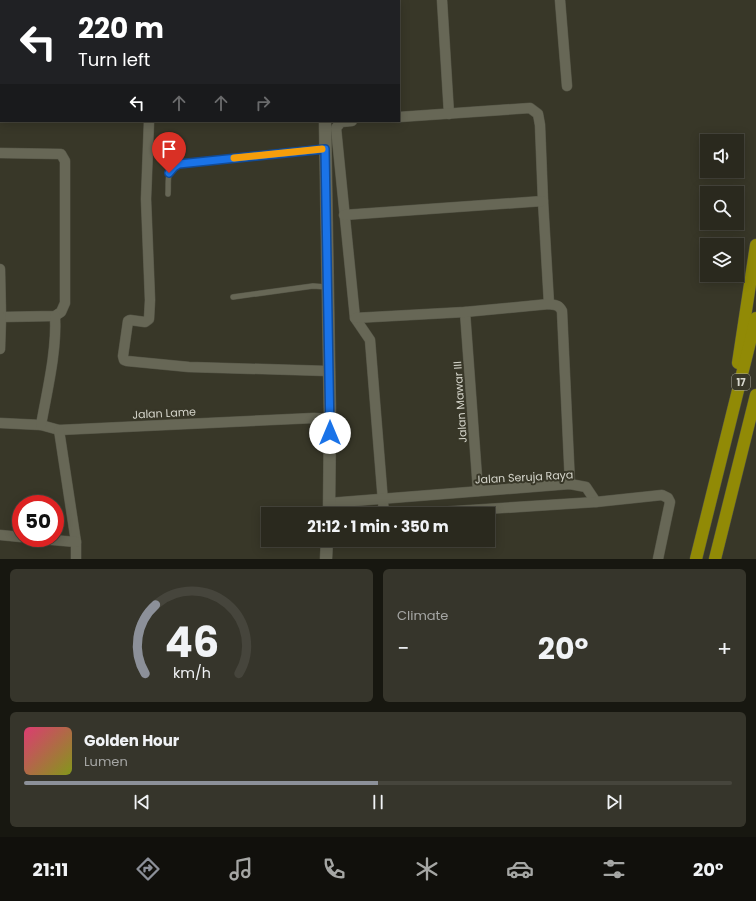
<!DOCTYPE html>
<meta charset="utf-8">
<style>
body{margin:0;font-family:Poppins,sans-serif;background:#36352b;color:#f1f3f6;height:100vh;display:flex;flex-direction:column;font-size:15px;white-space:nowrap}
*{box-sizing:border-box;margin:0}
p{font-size:13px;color:#a5a6a4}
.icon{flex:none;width:22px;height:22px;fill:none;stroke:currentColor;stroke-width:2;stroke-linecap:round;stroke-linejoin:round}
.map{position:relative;height:559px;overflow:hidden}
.panel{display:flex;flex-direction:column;gap:10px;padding:10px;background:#171710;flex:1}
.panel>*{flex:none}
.hud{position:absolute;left:0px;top:0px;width:400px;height:122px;box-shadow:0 2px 10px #0003,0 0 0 1px #46453c;background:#202124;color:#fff;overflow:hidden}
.tools{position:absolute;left:700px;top:134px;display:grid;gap:8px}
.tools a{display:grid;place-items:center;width:44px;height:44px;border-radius:0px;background:#2a291e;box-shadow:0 2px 10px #0003,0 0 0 1px #46453c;font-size:20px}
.speed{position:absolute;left:12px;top:495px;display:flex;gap:8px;font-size:20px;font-weight:700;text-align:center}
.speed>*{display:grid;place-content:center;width:52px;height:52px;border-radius:50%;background:#2a291e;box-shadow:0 2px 10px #0003,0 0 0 1px #46453c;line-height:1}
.speed .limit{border:6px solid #d22;background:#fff;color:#111}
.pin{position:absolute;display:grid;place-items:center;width:34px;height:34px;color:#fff;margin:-41px -17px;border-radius:50% 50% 50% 0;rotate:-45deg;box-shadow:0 0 4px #0007}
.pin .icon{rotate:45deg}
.me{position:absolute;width:44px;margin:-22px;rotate:0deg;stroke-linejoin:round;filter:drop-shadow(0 0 3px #0008)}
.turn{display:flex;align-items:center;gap:14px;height:84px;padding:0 12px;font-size:18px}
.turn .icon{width:52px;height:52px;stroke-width:2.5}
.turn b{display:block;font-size:28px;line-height:34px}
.lanes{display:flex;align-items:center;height:38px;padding:0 12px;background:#0003;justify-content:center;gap:20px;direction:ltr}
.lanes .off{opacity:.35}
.big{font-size:30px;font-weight:700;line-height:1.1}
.panel .tile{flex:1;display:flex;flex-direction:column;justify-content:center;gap:6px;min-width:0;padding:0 14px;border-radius:6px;background:#36352b}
.panel .dial{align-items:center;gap:0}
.dial svg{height:104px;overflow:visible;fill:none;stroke:#46453c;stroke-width:7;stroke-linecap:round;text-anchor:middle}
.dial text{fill:#f1f3f6;stroke:none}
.song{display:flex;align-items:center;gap:12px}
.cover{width:48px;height:48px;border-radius:6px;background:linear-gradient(135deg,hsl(340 70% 55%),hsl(70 70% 35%))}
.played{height:4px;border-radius:2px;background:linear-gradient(90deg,#8c9099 50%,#46453c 50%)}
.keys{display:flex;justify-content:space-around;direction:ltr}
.heat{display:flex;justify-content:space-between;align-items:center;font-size:22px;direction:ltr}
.panel .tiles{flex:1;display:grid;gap:10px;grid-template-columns:1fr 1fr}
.tile:last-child{grid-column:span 2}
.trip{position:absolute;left:261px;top:507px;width:234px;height:40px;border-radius:0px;background:#2a291e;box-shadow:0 2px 10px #0003,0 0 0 1px #46453c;font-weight:700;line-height:40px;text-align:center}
.tab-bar{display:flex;height:64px;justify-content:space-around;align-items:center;background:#11100c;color:#a5a6a4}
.tab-bar .icon{width:28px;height:28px}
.tab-bar .selected{color:#8c9099}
.tab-bar b{font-size:18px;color:#f1f3f6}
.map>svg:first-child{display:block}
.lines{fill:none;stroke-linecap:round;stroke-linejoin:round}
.lane-casing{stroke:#535345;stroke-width:6}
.street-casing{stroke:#535345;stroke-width:11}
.secondary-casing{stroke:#535345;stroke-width:13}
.highway-casing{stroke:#535345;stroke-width:13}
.lane{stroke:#676756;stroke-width:5}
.street{stroke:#676756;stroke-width:10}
.secondary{stroke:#676756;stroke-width:12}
.highway{stroke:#918a06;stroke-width:12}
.route-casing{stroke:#114b97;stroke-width:10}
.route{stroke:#1a73e8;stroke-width:7}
.slow{stroke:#f59e0b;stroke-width:7}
.labels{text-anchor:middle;stroke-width:4;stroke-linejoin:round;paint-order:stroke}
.shield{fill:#383728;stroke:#a7a79c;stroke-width:1}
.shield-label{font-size:10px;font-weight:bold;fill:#d7d7cd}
.street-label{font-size:11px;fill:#d7d7cd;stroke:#383728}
</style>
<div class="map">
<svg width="756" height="559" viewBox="0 0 756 559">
<rect width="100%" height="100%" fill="#383728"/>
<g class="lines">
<defs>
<g id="lane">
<path d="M 168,194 C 169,180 165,172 179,164 L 325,149"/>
<path d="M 233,297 L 313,286 L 327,287"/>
</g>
<g id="street">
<path d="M 349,0 L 349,1"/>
<path d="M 442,0 L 449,114"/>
<path d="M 560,0 L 567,86"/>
<path d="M 134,1 L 134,0"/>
<path d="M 0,87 L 1,87"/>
<path d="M 399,117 L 530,108 L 538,114 L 540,125 L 543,201 L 549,304"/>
<path d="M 149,121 L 146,199 L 150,300 L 149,319 L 145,322 L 130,320 L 128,321 L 123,356 L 124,360 L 127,361 L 189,367 L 328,371"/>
<path d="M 352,121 L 341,122 L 336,128 L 355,318 L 370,340 L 384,514"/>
<path d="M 0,153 L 61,154 L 65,161 L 65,303 L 61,312 L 55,316 L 1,317 L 0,269"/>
<path d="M 344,215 L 543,201"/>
<path d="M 465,312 L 478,491"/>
<path d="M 355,318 L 465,312 L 549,304 C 556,305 559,305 562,311 L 570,484"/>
<path d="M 0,349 L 1,317"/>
<path d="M 0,423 L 41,425 L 59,430 L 314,418 L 330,419"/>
<path d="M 41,425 C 47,391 57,351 55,316"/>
<path d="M 59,430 L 76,542 L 76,559"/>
<path d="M 329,503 L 570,484 L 586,487 L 596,502"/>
<path d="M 408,514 L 596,502 L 662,495 L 668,498 L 670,502 L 658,559"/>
<path d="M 0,535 L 21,537"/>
<path d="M 29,538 L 76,542"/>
</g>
<g id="secondary">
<path d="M 320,0 L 320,1"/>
<path d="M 325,121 L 330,419 L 329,514"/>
<path d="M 326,559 L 327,540"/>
</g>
<g id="highway">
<path d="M 738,363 L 756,245"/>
<path d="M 696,559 L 756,318"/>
<path d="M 715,559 L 756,395"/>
</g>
</defs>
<use href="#lane" class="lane-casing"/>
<use href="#street" class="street-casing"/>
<use href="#secondary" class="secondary-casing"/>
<use href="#highway" class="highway-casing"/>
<use href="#lane" class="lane"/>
<use href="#street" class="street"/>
<use href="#secondary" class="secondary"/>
<use href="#highway" class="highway"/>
</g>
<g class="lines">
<defs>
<path id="route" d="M 169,173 L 174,167 L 179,164 L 325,149 L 330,433"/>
</defs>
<use href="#route" class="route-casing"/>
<use href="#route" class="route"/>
<path class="slow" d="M 234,158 L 322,149"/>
</g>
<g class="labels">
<rect class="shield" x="732" y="374" width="18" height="16" rx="3"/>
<g class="shield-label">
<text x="741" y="386">17</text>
</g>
<g class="street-label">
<text transform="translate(460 402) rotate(-94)" y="4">Jalan Mawar III</text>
<text transform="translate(164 413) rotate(-3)" y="4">Jalan Lame</text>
<text transform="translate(524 477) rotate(-3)" y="4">Jalan Seruja Raya</text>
</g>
</g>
</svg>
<div class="tools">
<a><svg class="icon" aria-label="sound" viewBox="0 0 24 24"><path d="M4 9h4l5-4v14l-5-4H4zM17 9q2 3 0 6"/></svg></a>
<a><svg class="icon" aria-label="search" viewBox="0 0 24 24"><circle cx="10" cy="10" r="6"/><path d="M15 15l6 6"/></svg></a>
<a><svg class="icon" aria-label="layers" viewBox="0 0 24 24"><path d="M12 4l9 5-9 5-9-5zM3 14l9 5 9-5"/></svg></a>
</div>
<div class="speed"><div class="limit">50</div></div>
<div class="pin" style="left:169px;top:173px;background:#d93025"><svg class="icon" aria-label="arrive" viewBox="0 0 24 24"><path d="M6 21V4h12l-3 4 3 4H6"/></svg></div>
<svg class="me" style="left:330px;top:433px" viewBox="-20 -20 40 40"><circle r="19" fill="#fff"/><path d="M0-13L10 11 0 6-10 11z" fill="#1a73e8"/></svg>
<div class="trip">21:12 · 1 min · 350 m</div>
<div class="hud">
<div class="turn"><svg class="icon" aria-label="left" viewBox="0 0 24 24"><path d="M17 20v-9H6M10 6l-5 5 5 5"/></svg><div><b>220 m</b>Turn left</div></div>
<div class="lanes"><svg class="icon" aria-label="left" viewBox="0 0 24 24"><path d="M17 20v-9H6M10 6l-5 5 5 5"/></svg><svg class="icon off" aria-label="ahead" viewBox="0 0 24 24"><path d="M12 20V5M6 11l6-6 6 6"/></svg><svg class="icon off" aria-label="ahead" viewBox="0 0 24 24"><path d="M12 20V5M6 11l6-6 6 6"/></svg><svg class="icon off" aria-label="right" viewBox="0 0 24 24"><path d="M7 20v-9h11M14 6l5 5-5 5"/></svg></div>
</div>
</div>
<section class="panel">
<div class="tiles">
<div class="tile dial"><svg viewBox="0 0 100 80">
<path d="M14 69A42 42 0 1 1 86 69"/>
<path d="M14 69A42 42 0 0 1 22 16" stroke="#8c9099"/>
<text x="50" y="56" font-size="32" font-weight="700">46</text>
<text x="50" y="72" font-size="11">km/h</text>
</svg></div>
<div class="tile"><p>Climate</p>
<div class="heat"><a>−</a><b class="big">20°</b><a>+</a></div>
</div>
<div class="tile">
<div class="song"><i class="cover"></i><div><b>Golden Hour</b><p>Lumen</p></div></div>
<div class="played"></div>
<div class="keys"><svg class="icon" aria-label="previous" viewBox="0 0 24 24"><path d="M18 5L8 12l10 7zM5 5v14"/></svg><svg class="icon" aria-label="pause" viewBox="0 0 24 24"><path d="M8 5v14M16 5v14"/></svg><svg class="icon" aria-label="next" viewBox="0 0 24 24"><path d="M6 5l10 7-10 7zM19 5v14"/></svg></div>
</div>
</div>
</section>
<nav class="tab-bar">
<b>21:11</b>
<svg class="icon selected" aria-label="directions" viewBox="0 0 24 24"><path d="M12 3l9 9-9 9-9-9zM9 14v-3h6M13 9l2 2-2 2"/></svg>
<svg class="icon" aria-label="music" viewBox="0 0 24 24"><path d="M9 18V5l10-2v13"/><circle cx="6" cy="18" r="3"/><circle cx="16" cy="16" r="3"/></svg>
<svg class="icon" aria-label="phone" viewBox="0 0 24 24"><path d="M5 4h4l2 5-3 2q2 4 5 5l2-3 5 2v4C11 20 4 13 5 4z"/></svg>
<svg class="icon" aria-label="climate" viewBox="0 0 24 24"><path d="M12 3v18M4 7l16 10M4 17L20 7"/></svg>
<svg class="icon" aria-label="car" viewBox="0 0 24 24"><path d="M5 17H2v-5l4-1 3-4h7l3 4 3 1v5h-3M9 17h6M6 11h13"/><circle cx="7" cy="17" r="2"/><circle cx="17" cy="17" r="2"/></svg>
<svg class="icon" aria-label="filters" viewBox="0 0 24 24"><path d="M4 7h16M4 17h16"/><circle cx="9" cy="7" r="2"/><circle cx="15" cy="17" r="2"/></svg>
<b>20°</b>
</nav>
